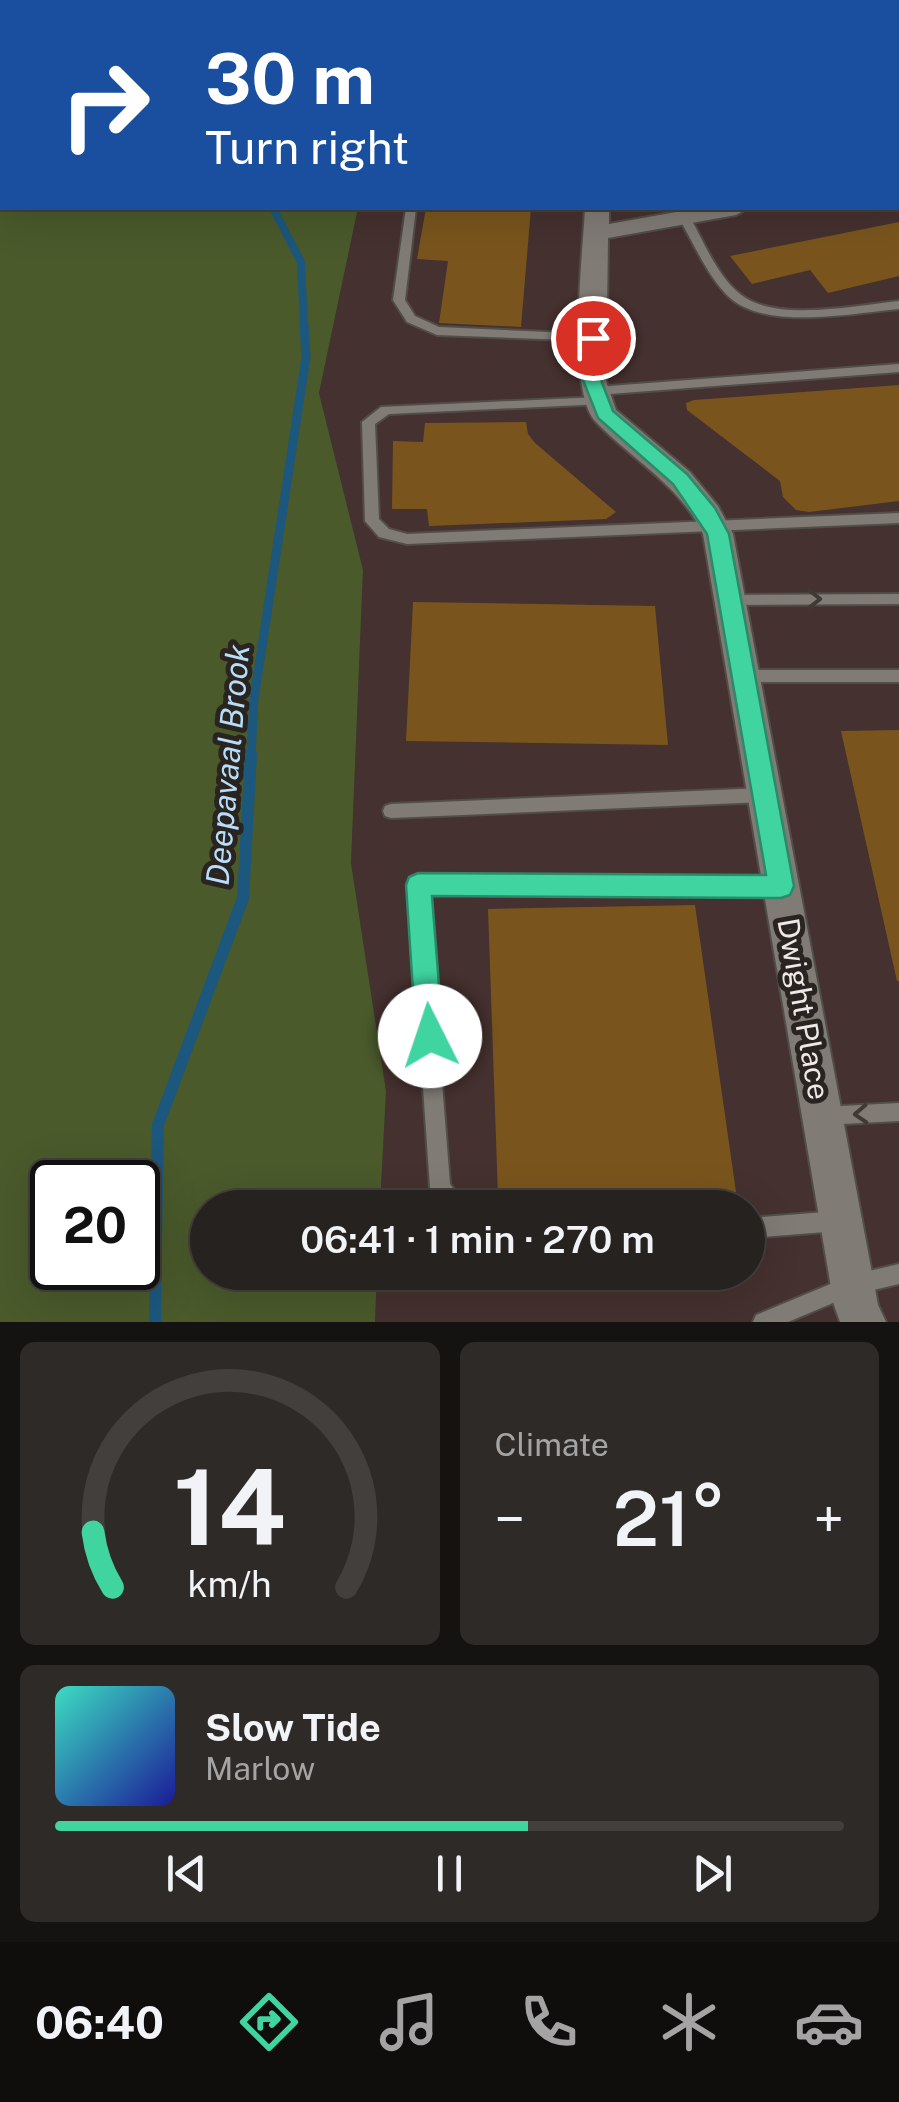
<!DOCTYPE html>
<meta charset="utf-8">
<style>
body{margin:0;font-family:"Public Sans",sans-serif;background:#2e2a28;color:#f1f3f6;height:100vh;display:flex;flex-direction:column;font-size:38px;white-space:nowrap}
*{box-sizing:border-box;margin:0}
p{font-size:32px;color:#a4a4a4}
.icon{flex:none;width:55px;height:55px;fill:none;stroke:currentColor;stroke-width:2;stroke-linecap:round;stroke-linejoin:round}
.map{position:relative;height:1322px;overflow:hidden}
.sheet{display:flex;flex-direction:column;gap:20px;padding:20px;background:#151311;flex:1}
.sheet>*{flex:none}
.hud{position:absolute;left:0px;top:0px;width:900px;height:210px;box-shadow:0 10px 40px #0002,0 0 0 2px #423f3d;background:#1a4fa0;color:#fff;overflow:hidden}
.speed{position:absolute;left:30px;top:1160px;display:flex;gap:20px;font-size:50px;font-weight:700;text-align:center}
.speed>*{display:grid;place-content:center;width:130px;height:130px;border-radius:50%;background:#26221f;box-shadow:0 10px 40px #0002,0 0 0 2px #423f3d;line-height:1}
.speed .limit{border:5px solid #111;border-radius:15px;background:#fff;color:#111}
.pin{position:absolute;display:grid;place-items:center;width:85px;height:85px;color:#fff;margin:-42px;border:5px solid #fff;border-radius:50%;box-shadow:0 2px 10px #0007}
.me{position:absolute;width:110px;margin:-55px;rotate:356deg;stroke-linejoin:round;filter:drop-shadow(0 0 8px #0008)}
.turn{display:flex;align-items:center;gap:35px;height:210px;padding:0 40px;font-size:45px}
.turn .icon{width:130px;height:130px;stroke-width:2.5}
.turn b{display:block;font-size:70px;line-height:85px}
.big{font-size:75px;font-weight:600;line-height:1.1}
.sheet .tile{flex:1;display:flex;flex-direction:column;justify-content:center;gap:15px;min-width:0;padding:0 35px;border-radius:15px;background:#2e2a28}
.sheet .dial{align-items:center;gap:0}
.dial svg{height:260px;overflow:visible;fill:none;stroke:#423f3d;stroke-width:7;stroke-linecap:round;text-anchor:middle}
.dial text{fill:#f1f3f6;stroke:none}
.song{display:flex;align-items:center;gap:30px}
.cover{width:120px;height:120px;border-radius:15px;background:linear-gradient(135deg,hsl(170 70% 55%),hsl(240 70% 35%))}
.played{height:10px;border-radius:5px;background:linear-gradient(90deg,#40d4a1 60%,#423f3d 60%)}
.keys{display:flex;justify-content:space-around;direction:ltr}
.heat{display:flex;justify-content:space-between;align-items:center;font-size:55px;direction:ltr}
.sheet .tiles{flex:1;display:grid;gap:20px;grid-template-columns:1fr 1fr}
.tile:last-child{grid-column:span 2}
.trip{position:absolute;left:190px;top:1190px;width:575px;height:100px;border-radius:50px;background:#26221f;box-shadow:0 10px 40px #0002,0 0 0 2px #423f3d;font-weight:600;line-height:100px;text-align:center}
.tab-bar{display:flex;height:160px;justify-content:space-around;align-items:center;background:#0f0e0c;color:#a4a4a4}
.tab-bar .icon{width:70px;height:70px}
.tab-bar .current{color:#40d4a1}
.tab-bar b{font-size:45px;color:#f1f3f6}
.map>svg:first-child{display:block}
.industrial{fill:#45312f}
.green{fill:#4a5a2b;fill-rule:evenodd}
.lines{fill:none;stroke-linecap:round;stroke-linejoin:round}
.stream-far2{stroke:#1c577d;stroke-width:8}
.stream-far1{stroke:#1c577d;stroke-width:9}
.stream{stroke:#1c577d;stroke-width:12}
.building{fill:#79551d}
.service-casing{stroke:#514d49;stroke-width:4}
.minor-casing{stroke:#514d49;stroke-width:4}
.service{fill:#807b75;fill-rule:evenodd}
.minor{fill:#807b75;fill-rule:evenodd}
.oneway{stroke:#3f3a34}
.route{fill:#40d4a1;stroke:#2a8a69;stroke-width:2.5}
.labels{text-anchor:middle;stroke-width:10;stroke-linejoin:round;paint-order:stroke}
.street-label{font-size:30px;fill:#ece9e6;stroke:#29241f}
.water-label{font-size:32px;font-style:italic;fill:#b8ddf9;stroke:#29241f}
</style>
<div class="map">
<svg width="899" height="1322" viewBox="0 0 899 1322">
<rect width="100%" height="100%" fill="#332e29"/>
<path class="industrial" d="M 899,6 L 899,1322 L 375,1322 L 377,1273 L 748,1272 L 748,1208 L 380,1207 L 386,1091 L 351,863 L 363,570 L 319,393 L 358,208 L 898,208 Z"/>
<g class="green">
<path d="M 0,0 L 106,2 L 2,2 L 2,208 L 358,208 L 319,393 L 363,570 L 351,863 L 386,1091 L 380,1207 L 208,1208 L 208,1272 L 377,1273 L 375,1322 L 0,1322 ZM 52,1182 L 138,1182 L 138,1268 L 52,1268 Z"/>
<path d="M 442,0 L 899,0 L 899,6 L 898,2 L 433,2 Z"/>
</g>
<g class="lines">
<path class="stream-far2" d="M 273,208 L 301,262 L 304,327"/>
<path class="stream-far1" d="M 251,756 L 254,699 L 306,357 L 304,324"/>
<path class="stream" d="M 155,1322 L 158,1125 L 243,898 L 251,754"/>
</g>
<g class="building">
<path d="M 426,208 L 531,208 L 521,327 L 439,323 L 448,261 L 417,259 Z"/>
<path d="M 899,222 L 899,276 L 828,293 L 810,270 L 752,284 L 730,256 Z"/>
<path d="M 899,385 L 899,501 L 809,512 L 796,510 L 783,497 L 780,481 L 687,410 L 686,403 L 694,400 Z"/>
<path d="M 526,422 L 528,434 L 535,443 L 616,512 L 606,519 L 429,526 L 427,509 L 392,509 L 393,441 L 423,442 L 425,423 Z"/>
<path d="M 413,602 L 655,606 L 668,745 L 406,741 Z"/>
<path d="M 899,730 L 899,981 L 897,981 L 841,731 Z"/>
<path d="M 695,905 L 736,1192 L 498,1196 L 488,909 Z"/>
</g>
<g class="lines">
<defs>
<g id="service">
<path d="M 124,0 L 134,0 L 135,2 L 126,2 Z"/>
<path d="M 243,0 L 261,0 L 257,2 L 242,2 Z"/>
<rect x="898" y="31" width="1" height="6"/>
<path d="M 406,208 L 416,208 L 405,300 L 415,316 L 439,327 L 593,334 L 597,335 L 597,341 L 437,335 L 407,322 L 393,300 Z"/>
<path d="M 684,214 L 690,217 C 704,242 717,276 740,294 C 775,323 857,305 899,301 L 899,309 C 853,313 766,331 729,297 C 707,276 694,243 678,217 Z"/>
<path d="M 899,364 L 899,372 L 596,395 L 590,391 L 596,387 Z"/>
<path d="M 600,397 L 604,398 L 604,404 L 389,414 L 375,424 L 379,519 L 389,529 L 407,534 L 899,513 L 899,523 L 407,544 L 379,537 L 365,521 L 362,422 L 381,407 Z"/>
<path d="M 899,594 L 899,604 L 729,605 L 722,600 L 729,595 Z"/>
<path d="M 744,670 L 899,670 L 899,682 L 744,682 L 739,680 L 736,676 L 739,672 Z"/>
<path d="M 764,788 L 770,790 L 772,795 L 770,800 L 764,802 L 391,818 L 385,816 L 383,811 L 385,806 L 391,804 Z"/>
<path d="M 418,878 L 781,879 L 787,881 L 790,886 L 787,891 L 781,893 L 427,893 L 450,1184 L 468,1208 L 444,1208 L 430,1188 L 409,885 L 412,880 Z"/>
<path d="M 899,1103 L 899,1121 L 823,1125 L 816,1123 L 813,1116 L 816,1109 L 823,1107 Z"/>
<path d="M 838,1211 L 845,1214 L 848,1221 L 845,1228 L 838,1231 L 748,1238 L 748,1218 Z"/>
<path d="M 899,1264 L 899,1284 L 852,1295 L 788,1322 L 753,1322 L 756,1315 L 852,1275 Z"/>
</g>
<g id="minor">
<rect x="898" y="171" width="1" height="14"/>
<path d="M 585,208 L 609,208 L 609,224 L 699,208 L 748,208 L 736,215 L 608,238 L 606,381 L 616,410 L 690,472 L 718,506 L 733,534 L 878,1305 L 886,1322 L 840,1322 L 834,1305 L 703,534 C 680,485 632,460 596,422 C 566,391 583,254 585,208 Z"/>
</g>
</defs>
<use href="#service" class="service-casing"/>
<use href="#minor" class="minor-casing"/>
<use href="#service" class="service"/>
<use href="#minor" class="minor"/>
</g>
<defs><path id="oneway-chevron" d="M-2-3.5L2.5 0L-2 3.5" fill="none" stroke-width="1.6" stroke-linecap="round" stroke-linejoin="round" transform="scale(2.5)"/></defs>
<g class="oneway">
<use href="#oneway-chevron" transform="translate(814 599)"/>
<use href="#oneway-chevron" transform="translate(861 1114) rotate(177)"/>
</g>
<path class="route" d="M 593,332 L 602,338 L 601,380 L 613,411 L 687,474 L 715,508 L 729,534 L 794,886 L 790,895 L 781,898 L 432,896 L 443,1036 L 439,1046 L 430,1049 L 420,1046 L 416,1036 L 406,885 L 409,877 L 418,873 L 766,875 L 707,534 L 673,484 L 598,418 L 583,380 L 584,338 Z"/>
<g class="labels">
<g class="street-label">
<text transform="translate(803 1009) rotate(80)" y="10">Dwight Place</text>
</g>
<g class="water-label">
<text transform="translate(228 765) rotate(-85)" y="11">Deepavaal Brook</text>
</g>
</g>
</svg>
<div class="speed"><div class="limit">20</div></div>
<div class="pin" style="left:593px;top:338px;background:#d93025"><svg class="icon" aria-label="arrive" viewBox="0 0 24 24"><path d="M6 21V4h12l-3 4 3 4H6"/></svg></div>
<svg class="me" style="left:430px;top:1036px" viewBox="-20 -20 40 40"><circle r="19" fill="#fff"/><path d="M0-13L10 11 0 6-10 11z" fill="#40d4a1"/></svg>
<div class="trip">06:41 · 1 min · 270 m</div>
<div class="hud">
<div class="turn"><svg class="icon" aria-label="right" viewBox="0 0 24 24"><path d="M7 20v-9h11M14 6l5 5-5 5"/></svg><div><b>30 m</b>Turn right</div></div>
</div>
</div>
<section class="sheet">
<div class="tiles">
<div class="tile dial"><svg viewBox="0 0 100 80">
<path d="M14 69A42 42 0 1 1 86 69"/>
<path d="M14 69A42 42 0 0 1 8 52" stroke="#40d4a1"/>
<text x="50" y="56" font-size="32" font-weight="700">14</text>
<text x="50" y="72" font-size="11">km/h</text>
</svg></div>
<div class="tile"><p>Climate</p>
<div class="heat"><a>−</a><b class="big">21°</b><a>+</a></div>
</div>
<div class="tile">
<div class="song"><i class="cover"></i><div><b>Slow Tide</b><p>Marlow</p></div></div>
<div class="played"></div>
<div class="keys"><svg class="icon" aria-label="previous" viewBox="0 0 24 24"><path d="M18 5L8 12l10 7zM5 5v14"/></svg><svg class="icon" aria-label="pause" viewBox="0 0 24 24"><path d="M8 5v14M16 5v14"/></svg><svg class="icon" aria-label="next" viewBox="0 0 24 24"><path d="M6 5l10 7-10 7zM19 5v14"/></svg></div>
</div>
</div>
</section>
<nav class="tab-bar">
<b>06:40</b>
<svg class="icon current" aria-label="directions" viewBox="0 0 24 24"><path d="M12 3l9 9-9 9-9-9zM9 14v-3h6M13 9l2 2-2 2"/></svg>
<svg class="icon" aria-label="music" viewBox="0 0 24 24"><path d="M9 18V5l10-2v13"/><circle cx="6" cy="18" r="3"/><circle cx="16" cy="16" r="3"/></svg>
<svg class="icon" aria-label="phone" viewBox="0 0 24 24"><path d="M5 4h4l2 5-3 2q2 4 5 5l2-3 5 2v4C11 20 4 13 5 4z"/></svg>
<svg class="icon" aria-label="climate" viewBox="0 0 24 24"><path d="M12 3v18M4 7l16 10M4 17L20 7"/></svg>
<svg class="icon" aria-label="car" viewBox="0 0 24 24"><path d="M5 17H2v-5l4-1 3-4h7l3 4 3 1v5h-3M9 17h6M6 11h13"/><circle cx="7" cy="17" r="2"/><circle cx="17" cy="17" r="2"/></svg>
</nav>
